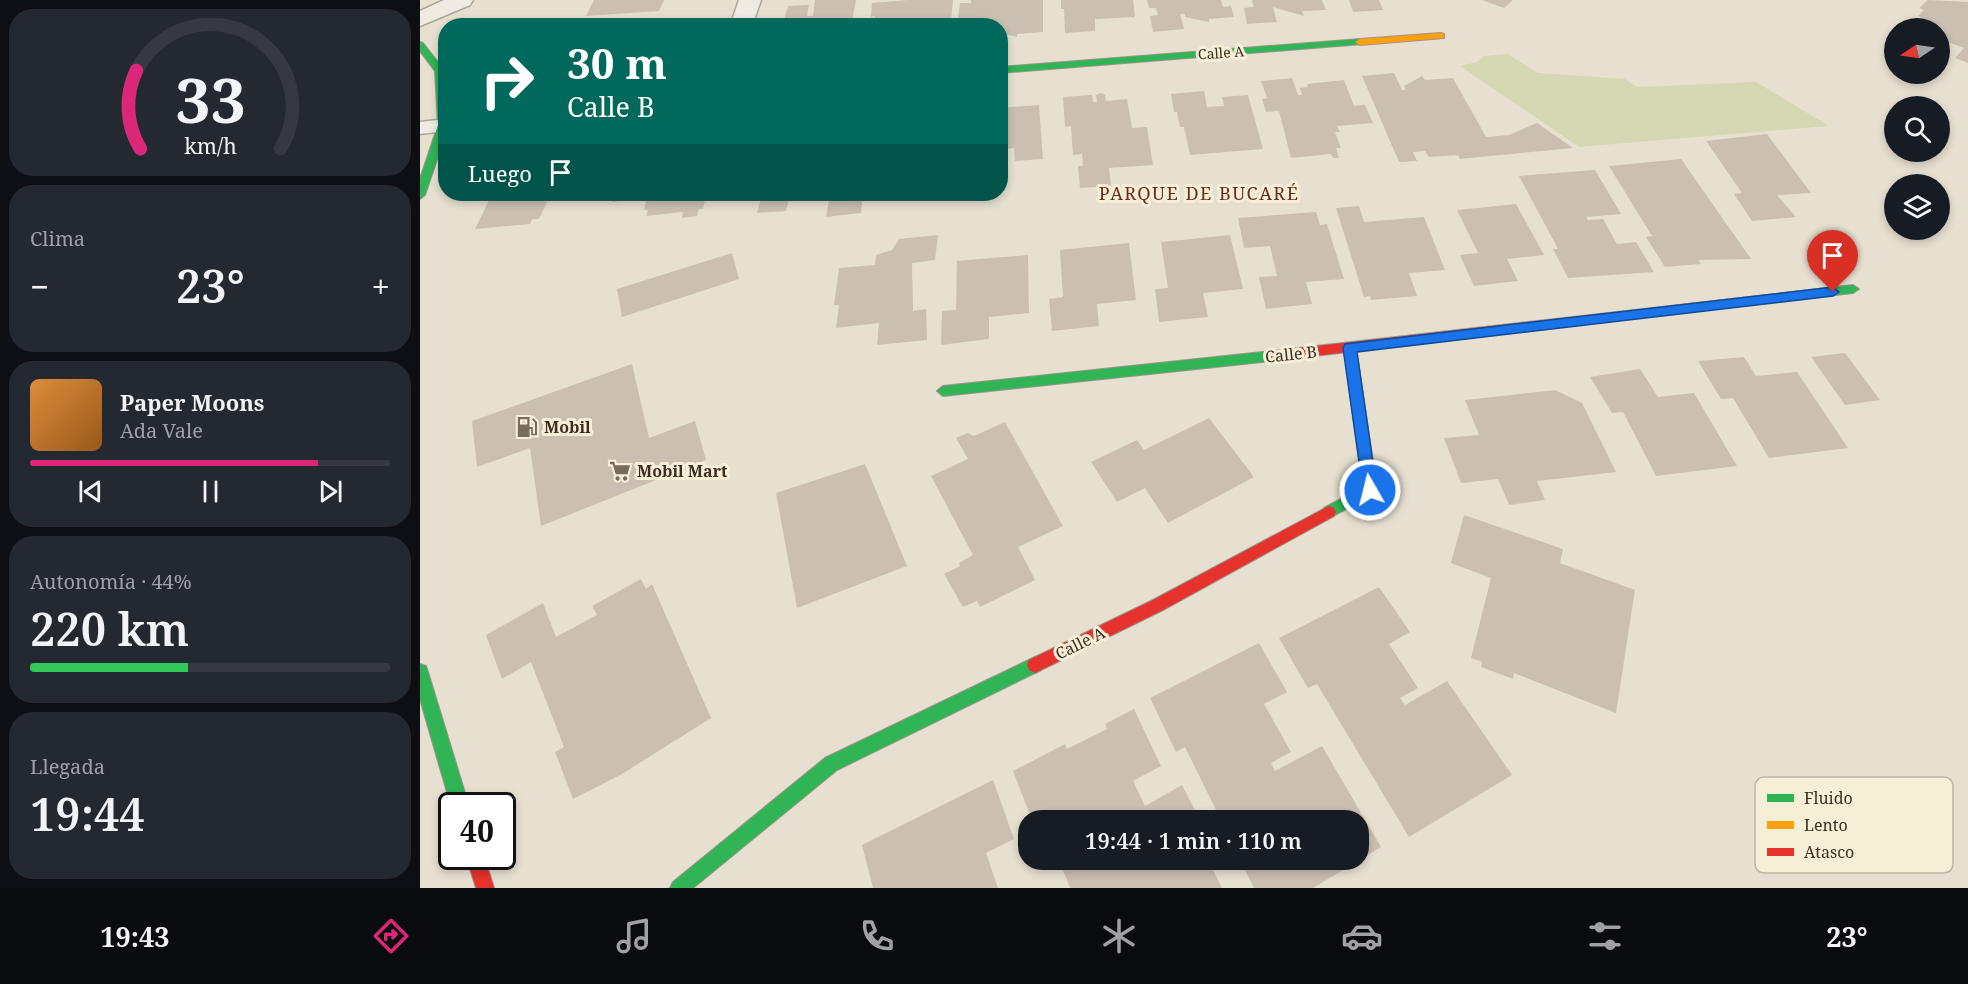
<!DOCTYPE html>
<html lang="es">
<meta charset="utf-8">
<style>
body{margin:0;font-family:"Noto Serif",serif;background:#242831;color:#f1f3f6;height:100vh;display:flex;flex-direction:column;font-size:22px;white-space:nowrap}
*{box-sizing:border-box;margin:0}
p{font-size:20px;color:#9ea1a6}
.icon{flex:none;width:33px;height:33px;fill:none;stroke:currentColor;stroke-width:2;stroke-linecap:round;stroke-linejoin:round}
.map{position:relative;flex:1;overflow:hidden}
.panel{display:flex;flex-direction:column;gap:9px;padding:9px;background:#0d0f14;width:420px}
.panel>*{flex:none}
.top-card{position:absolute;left:18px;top:18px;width:570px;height:183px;border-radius:24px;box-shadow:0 3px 9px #0003;background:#00695c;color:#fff;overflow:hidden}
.needle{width:39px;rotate:257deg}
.buttons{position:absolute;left:1464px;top:18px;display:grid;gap:12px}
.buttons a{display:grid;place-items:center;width:66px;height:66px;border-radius:50%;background:#171b24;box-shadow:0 3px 9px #0003;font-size:30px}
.speed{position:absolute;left:18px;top:792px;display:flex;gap:12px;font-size:30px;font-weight:700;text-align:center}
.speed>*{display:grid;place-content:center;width:78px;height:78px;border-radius:50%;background:#171b24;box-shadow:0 3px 9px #0003;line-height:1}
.speed .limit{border:3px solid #111;border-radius:9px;background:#fff;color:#111}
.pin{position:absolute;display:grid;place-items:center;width:51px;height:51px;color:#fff;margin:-62px -26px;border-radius:50% 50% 50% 0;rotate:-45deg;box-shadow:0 0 6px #0007}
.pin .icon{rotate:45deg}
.me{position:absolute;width:66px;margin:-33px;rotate:352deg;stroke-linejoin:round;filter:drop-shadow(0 0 4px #0008)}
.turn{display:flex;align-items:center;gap:21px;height:126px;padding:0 30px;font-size:27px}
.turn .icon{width:78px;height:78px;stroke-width:2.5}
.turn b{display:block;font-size:42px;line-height:51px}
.then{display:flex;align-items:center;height:57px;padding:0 30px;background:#0003;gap:12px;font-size:22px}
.big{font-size:45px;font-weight:600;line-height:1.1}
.panel .widget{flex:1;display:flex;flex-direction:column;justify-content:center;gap:9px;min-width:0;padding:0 21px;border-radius:24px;background:#242831}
.panel .dial{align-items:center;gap:0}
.dial svg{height:156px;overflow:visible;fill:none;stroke:#363941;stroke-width:7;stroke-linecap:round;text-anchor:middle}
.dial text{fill:#f1f3f6;stroke:none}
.song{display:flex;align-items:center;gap:18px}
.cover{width:72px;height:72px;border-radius:9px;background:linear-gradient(135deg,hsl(30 70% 55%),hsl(30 70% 35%))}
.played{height:6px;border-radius:3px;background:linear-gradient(90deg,#db2777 80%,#363941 80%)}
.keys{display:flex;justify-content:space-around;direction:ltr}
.heat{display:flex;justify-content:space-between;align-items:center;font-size:33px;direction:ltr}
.charge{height:9px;border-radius:4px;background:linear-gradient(90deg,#34c759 44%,#363941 0)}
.trip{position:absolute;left:598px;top:810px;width:351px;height:60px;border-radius:24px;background:#171b24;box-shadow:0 3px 9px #0003;font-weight:600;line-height:60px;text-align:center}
.tabs{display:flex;height:96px;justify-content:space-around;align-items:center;background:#090b0e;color:#9ea1a6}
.tabs .icon{width:42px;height:42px}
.tabs .selected{color:#db2777}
.tabs b{font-size:27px;color:#f1f3f6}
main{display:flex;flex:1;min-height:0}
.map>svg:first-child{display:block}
.green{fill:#d6d7b3}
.building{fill:#cbbfb2}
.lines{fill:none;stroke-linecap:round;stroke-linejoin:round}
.lane-casing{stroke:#ada599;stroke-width:3}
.street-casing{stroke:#ada599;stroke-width:3}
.fast-casing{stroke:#9c958a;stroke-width:2}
.slow-casing{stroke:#9c958a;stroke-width:2}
.jam-casing{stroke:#9c958a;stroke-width:2}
.lane{fill:#efebe3;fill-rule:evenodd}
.street{fill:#efebe3;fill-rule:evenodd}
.fast{fill:#30b455;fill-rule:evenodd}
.slow{fill:#ff9f0a;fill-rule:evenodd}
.jam{fill:#e5322d;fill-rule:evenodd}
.route{fill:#1a73e8;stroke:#114b97;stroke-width:1.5}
.labels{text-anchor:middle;stroke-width:6;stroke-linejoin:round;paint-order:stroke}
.far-street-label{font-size:14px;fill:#3d2e20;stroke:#f7eed8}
.street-label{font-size:16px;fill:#3d2e20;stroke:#f7eed8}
.poi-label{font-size:16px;font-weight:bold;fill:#3d2e20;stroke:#f7eed8;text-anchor:start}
.neighbourhood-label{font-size:18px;letter-spacing:1.5px;fill:#6b2e1e;stroke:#f7eed8}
.key{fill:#f7eed8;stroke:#bfb4a1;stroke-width:1.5}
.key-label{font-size:16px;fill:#3d2e20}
</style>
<main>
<section class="panel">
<div class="widget dial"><svg viewBox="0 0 100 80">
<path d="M14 69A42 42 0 1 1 86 69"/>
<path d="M14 69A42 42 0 0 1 12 29" stroke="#db2777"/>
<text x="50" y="56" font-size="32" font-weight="700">33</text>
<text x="50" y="72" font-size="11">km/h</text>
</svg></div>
<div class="widget"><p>Clima</p>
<div class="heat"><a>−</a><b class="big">23°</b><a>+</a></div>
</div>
<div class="widget">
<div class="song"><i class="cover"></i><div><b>Paper Moons</b><p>Ada Vale</p></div></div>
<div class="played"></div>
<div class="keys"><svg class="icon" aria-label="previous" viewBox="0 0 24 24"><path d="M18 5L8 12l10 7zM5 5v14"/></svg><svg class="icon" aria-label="pause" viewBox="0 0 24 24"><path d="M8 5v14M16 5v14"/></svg><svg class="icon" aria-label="next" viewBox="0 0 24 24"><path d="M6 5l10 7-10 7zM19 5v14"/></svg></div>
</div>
<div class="widget"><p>Autonomía · 44%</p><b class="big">220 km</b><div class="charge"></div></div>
<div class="widget"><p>Llegada</p><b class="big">19:44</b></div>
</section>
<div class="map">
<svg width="1548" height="888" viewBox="0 0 1548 888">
<rect width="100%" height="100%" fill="#e7e0d1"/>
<path class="green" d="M 1087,54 L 1118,73 L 1205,79 L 1217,87 L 1336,82 L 1409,126 L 1159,147 L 1040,66 L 1057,62 L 1064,56 Z"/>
<g class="building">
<path d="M 174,0 L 244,0 L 239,11 L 166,16 Z"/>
<path d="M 395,0 L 436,0 L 431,26 L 358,26 L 363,23 L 368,6 L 389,5 L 387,16 L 393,16 Z"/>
<path d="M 488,0 L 533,0 L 531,22 L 519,23 L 519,26 L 454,26 L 455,16 L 451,17 L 452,3 Z"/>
<path d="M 551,0 L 623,0 L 623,32 L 597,34 L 597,37 L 580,33 L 580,26 L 547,26 L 548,18 L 538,18 L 540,3 L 551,3 Z"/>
<path d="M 641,0 L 713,0 L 715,17 L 675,19 L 675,31 L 645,33 L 644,9 L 641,9 Z"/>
<path d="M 727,0 L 801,0 L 803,7 L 811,6 L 814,17 L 789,19 L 789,22 L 765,17 L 765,14 L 760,14 L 764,29 L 733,32 L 730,16 L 738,15 L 736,8 L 729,8 Z"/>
<path d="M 832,0 L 902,0 L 906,10 L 882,11 L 884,16 L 853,7 L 857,22 L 827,24 L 824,8 L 834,7 Z"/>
<path d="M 929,0 L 959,0 L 963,10 L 933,12 Z"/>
<path d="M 1062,0 L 1093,0 L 1084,8 Z"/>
<path d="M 1508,0 L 1548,2 L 1548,63 L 1535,58 L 1544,48 L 1520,39 L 1520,28 L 1490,28 L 1501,17 L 1498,16 L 1504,10 L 1499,8 Z"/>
<path d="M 974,73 L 982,90 L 986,90 L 984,86 L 1002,76 L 1005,80 L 1033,78 L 1066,137 L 1089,135 L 1117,123 L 1153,148 L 1040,159 L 1038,155 L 1009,157 L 1005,151 L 993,152 L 997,161 L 979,162 L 942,76 Z"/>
<path d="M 872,78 L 878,95 L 882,95 L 880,88 L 888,87 L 887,84 L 924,80 L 934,106 L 945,105 L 953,123 L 917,126 L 920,132 L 915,132 L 921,148 L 916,148 L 919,158 L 913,158 L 911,154 L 871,158 L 859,111 L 846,112 L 842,99 L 847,98 L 841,81 Z"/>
<path d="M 784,91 L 787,107 L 804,106 L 802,97 L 828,95 L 843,149 L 770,155 L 764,127 L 760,127 L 757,112 L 754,112 L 751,94 Z"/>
<path d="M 681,93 L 685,95 L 686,101 L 707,99 L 712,128 L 727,127 L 733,165 L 689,168 L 691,186 L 660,188 L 658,166 L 663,166 L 662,154 L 653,155 L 651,126 L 645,127 L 643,97 L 672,95 L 673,102 L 677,102 L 676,95 Z"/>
<path d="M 619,105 L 623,159 L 595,161 L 594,148 L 586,149 L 587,183 L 580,184 L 580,108 Z"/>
<path d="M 1347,134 L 1391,193 L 1357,195 L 1376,217 L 1332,221 L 1314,194 L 1322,193 L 1286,141 Z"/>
<path d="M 1261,159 L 1331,259 L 1278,260 L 1281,264 L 1245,267 L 1226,237 L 1232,236 L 1189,166 Z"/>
<path d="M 1175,170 L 1201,214 L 1166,217 L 1168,220 L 1183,219 L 1197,244 L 1216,242 L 1234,272 L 1148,278 L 1133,249 L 1138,249 L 1099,176 Z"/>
<path d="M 72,194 L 125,194 L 122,200 L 128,200 L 119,219 L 112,219 L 110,224 L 55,229 Z"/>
<path d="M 195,194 L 287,194 L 283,209 L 279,209 L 277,216 L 262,218 L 263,212 L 226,216 L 228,210 L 224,210 L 227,198 L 192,202 Z"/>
<path d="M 342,194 L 396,194 L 396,197 L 369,199 L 366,211 L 337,213 Z"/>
<path d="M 410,194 L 443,194 L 441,213 L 406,217 Z"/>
<path d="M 1096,204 L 1124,255 L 1087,259 L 1098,281 L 1054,286 L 1040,255 L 1058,253 L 1037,210 Z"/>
<path d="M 939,206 L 944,222 L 1004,217 L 1025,270 L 989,273 L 997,296 L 951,300 L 950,296 L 944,297 L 916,208 Z"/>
<path d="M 896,212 L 900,225 L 907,224 L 924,279 L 886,282 L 892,304 L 846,309 L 839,277 L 857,276 L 850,246 L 824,248 L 818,218 Z"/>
<path d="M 518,235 L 515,260 L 492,263 L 493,311 L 506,309 L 507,340 L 457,345 L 459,323 L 416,328 L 419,305 L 414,305 L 419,268 L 455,265 L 456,255 L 472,250 L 479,239 Z"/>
<path d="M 810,235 L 823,289 L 783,293 L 788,317 L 739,322 L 735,289 L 748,288 L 741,242 Z"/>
<path d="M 709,243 L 716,300 L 677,304 L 679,326 L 632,331 L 629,299 L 643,297 L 640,250 Z"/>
<path d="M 312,253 L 319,279 L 202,317 L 197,289 Z"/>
<path d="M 608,255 L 609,313 L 569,317 L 569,339 L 521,345 L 522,311 L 536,310 L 537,261 Z"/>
<path d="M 1425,353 L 1460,400 L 1425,405 L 1391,357 Z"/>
<path d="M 1324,357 L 1336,376 L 1377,372 L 1428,448 L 1349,458 L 1313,398 L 1301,399 L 1278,361 Z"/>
<path d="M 212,364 L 229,438 L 275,421 L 286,460 L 121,526 L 110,448 L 57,467 L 52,421 Z"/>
<path d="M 1220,369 L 1238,397 L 1274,393 L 1317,466 L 1236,476 L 1203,412 L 1192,413 L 1170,377 Z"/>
<path d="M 1135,390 L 1162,403 L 1196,472 L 1117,481 L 1125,500 L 1089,505 L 1078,479 L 1041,483 L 1024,438 L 1059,435 L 1045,400 Z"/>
<path d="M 789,418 L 834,477 L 748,523 L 725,488 L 697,502 L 671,462 L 717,440 L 724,450 Z"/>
<path d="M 585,422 L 643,526 L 598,547 L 615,580 L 560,607 L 557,601 L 543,607 L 524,574 L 540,566 L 539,563 L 553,555 L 511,476 L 548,459 L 536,438 L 548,433 L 554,436 Z"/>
<path d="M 445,464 L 487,566 L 377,608 L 356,493 Z"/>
<path d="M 1044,515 L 1143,549 L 1140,563 L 1215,590 L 1196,713 L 1094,673 L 1093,679 L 1061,667 L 1062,662 L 1051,658 L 1071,578 L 1031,563 Z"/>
<path d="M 221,579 L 226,589 L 232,584 L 291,718 L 202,774 L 153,799 L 135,752 L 144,747 L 111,662 L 82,679 L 66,635 L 123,603 L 136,637 L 177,615 L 172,606 Z"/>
<path d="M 959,587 L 990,632 L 969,644 L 998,688 L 980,698 L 985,705 L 1027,681 L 1092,775 L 989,837 L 897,684 L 888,688 L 859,638 Z"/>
<path d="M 839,643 L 867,692 L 844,704 L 871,752 L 851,763 L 855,771 L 902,746 L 961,847 L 893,888 L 834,888 L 820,860 L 939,860 L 939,820 L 801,820 L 765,747 L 756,752 L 730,698 Z"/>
<path d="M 714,709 L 741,766 L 713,781 L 725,806 L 762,785 L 780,820 L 612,820 L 593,771 L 645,744 L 647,749 L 687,729 L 685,724 Z"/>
<path d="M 573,780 L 594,839 L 566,853 L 578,888 L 453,888 L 442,845 Z"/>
<path d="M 639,860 L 788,860 L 802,888 L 650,888 Z"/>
</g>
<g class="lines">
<defs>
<path id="lane" d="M 26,119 L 26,131 L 0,134 L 0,122 Z"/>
<g id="street">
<path d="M 24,0 L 53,0 L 50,5 L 0,26 L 0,11 Z"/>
<path d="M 319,0 L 341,0 L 332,26 L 310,26 Z"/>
</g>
<g id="fast">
<path d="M 940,39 L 945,42 L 943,44 L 580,73 L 580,67 Z"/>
<path d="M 0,42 L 3,43 L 25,71 L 26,83 L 26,133 L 5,195 L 0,199 L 0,179 L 18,125 L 15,71 L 0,51 Z"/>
<path d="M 1433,285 L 1439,289 L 1433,293 L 1259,313 L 1253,309 L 1259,305 Z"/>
<path d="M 930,343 L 936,348 L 957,490 L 955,494 L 909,518 L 904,516 L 902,512 L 904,508 L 943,487 L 924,348 Z"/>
<path d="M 852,351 L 858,356 L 852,361 L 523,396 L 517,391 L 523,386 Z"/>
<path d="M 615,657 L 621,660 L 623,665 L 621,670 L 417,770 L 273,888 L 250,888 L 253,882 L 405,758 Z"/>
<path d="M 0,664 L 6,666 L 8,672 L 49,806 L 31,806 L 0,699 Z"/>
</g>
<path id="slow" d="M 1021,33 L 1024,34 L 1024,38 L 940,45 L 935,42 L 940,39 Z"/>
<g id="jam">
<path d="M 1259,305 L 1265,309 L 1259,313 L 852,361 L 846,356 L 852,351 Z"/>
<path d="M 909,506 L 914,508 L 916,512 L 914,516 L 743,610 L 621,670 L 615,673 L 609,670 L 607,665 L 609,660 L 733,600 Z"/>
<path d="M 46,856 L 64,856 L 74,888 L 56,888 Z"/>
</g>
</defs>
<use href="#lane" class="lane-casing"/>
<use href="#street" class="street-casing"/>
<use href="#fast" class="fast-casing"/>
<use href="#slow" class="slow-casing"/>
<use href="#jam" class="jam-casing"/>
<use href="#lane" class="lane"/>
<use href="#street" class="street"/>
<use href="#fast" class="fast"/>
<use href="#slow" class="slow"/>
<use href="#jam" class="jam"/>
</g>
<path class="route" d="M 1413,287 L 1419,292 L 1413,296 L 937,352 L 957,490 L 955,495 L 945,495 L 943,490 L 923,348 L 925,344 Z"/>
<defs>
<symbol id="fuel-bare" viewBox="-9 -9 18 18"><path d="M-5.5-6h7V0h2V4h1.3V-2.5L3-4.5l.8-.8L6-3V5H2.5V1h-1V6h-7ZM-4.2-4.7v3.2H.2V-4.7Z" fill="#786c5e" stroke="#f7eed8" stroke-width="2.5" paint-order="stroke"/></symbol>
<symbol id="supermarket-bare" viewBox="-9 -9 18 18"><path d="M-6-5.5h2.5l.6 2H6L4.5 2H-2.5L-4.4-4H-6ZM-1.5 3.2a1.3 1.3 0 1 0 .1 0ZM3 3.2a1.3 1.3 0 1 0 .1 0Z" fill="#786c5e" stroke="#f7eed8" stroke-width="2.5" paint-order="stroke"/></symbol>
</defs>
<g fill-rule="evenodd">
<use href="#fuel-bare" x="92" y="412" width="30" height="30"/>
<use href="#supermarket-bare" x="185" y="456" width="30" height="30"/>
</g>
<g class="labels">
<g class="far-street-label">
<text transform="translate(801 53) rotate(-4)" y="5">Calle A</text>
</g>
<g class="street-label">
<text transform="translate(871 354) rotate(-6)" y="6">Calle B</text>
<text transform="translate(660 643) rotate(-26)" y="6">Calle A</text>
</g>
<g class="poi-label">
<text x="124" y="433">Mobil</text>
<text x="217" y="477">Mobil Mart</text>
</g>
<g class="neighbourhood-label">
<text x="779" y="200">PARQUE DE BUCARÉ</text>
</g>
</g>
<rect x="1335" y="777" width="198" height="96" rx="9" class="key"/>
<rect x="1347" y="794" width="27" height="8" fill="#30b455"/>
<rect x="1347" y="821" width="27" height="8" fill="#ff9f0a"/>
<rect x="1347" y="848" width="27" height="8" fill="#e5322d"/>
<g class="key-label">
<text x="1384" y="804">Fluido</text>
<text x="1384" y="831">Lento</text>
<text x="1384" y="858">Atasco</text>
</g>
</svg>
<div class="buttons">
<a><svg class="needle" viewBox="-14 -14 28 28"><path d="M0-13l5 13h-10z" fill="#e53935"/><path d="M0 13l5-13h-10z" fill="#9ea1a6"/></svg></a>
<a><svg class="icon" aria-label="search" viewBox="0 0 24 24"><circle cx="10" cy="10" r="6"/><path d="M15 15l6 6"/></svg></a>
<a><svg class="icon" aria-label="layers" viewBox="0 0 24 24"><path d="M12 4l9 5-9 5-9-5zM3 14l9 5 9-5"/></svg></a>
</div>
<div class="speed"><div class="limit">40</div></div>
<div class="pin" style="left:1413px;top:292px;background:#d93025"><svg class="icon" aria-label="arrive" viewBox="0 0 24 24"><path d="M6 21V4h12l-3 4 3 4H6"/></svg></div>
<svg class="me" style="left:950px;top:490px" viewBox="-20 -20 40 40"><circle r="17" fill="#1a73e8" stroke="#fff" stroke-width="3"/><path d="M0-11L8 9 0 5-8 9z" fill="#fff"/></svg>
<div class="trip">19:44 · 1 min · 110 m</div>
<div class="top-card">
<div class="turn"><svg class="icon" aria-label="right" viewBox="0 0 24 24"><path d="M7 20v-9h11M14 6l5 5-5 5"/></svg><div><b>30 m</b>Calle B</div></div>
<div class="then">Luego<svg class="icon" aria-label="arrive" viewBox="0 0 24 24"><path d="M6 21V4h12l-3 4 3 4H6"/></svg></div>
</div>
</div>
</main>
<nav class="tabs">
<b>19:43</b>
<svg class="icon selected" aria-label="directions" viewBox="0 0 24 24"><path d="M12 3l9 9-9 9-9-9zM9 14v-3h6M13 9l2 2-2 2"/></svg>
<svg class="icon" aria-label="music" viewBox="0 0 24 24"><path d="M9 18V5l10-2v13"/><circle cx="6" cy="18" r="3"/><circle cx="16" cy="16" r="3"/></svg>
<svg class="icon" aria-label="phone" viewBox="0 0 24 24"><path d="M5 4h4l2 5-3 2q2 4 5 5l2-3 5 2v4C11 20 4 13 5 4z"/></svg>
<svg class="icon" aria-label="climate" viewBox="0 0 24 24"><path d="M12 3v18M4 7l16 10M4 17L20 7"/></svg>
<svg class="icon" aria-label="car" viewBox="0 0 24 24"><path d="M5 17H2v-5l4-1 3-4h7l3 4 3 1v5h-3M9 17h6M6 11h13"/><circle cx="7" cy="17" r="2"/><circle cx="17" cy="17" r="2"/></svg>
<svg class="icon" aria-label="filters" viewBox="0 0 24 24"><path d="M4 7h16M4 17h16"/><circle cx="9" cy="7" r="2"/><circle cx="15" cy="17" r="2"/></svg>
<b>23°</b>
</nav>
